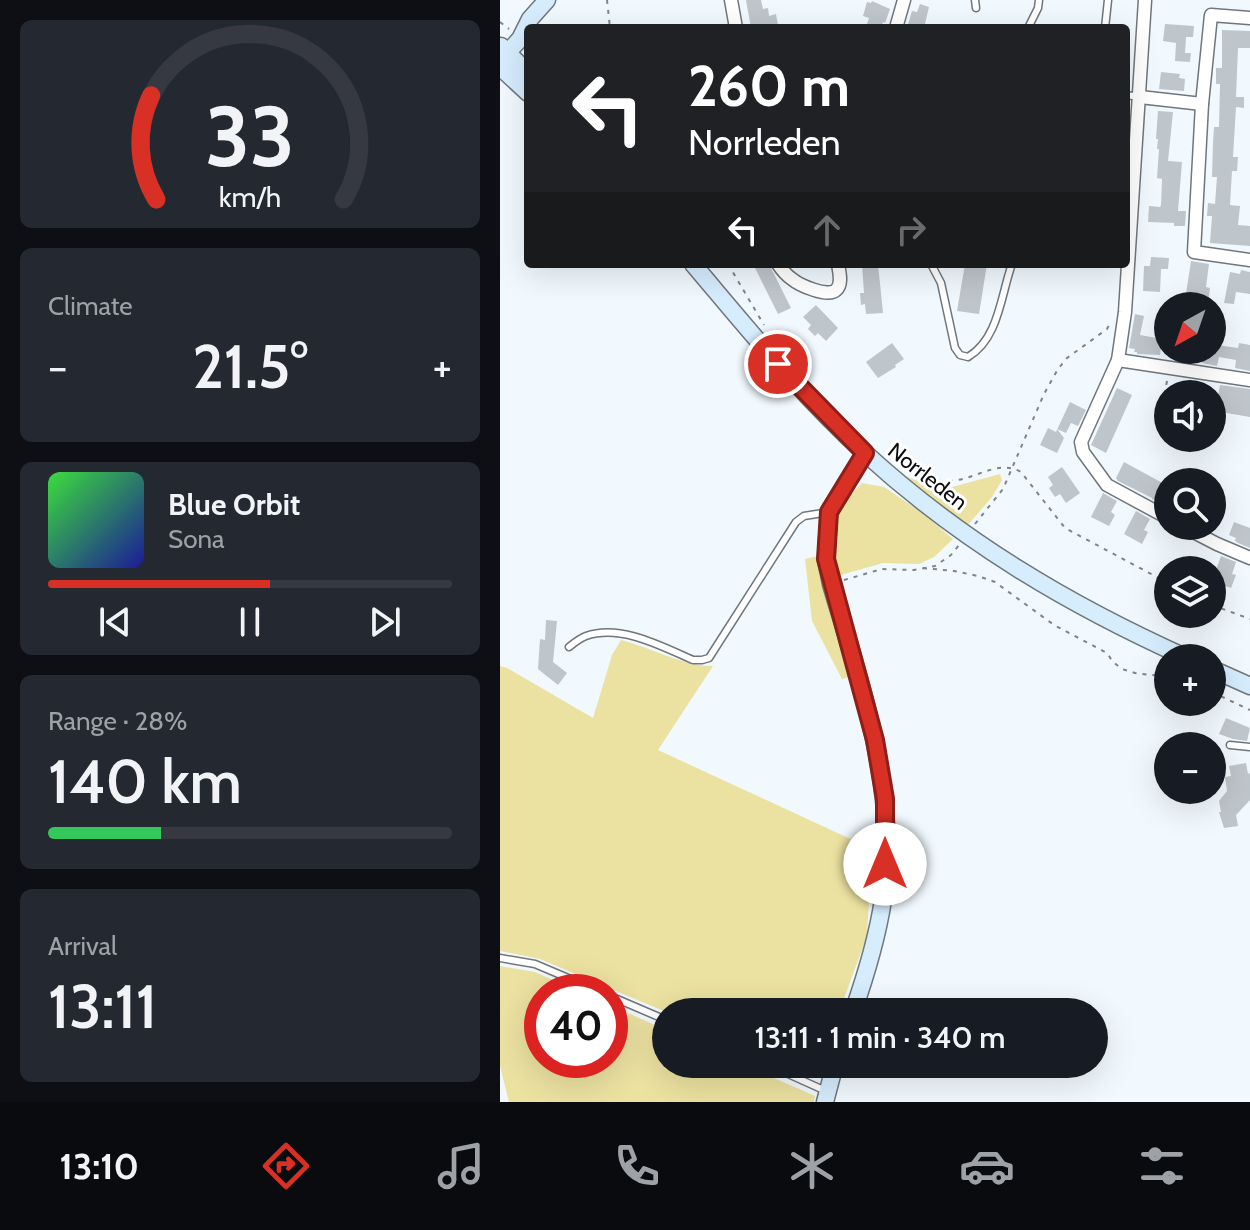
<!DOCTYPE html>
<meta charset="utf-8">
<style>
body{margin:0;font-family:Cabin,sans-serif;background:#242831;color:#f1f3f6;height:100vh;display:flex;flex-direction:column;font-size:30px;white-space:nowrap}
*{box-sizing:border-box;margin:0}
p{font-size:26px;color:#9ea1a6}
.icon{flex:none;width:44px;height:44px;fill:none;stroke:currentColor;stroke-width:2;stroke-linecap:round;stroke-linejoin:round}
.map{position:relative;flex:1;overflow:hidden}
.panel{display:flex;flex-direction:column;gap:20px;padding:20px;background:#0d0f14;width:500px}
.panel>*{flex:none}
.hud{position:absolute;left:24px;top:24px;width:606px;height:244px;border-radius:8px;box-shadow:0 8px 32px #0002;background:#202124;color:#fff;overflow:hidden}
.needle{width:52px;rotate:220deg}
.tools{position:absolute;left:654px;top:292px;display:grid;gap:16px}
.tools a{display:grid;place-items:center;width:72px;height:72px;border-radius:50%;background:#171b24;box-shadow:0 8px 32px #0002;font-size:40px}
.speed{position:absolute;left:24px;top:974px;display:flex;gap:16px;font-size:40px;font-weight:700;text-align:center}
.speed>*{display:grid;place-content:center;width:104px;height:104px;border-radius:50%;background:#171b24;box-shadow:0 8px 32px #0002;line-height:1}
.speed .limit{border:12px solid #d22;background:#fff;color:#111}
.pin{position:absolute;display:grid;place-items:center;width:68px;height:68px;color:#fff;margin:-34px;border:4px solid #fff;border-radius:50%;box-shadow:0 2px 8px #0007}
.me{position:absolute;width:88px;margin:-44px;rotate:0deg;stroke-linejoin:round;filter:drop-shadow(0 0 6px #0008)}
.turn{display:flex;align-items:center;gap:28px;height:168px;padding:0 32px;font-size:36px}
.turn .icon{width:104px;height:104px;stroke-width:2.5}
.turn b{display:block;font-size:56px;line-height:68px}
.lanes{display:flex;align-items:center;height:76px;padding:0 32px;background:#0003;justify-content:center;gap:40px;direction:ltr}
.lanes .off{opacity:.35}
.big{font-size:60px;font-weight:600;line-height:1.1}
.panel .tile{flex:1;display:flex;flex-direction:column;justify-content:center;gap:12px;min-width:0;padding:0 28px;border-radius:12px;background:#242831}
.panel .dial{align-items:center;gap:0}
.dial svg{height:208px;overflow:visible;fill:none;stroke:#363941;stroke-width:7;stroke-linecap:round;text-anchor:middle}
.dial text{fill:#f1f3f6;stroke:none}
.song{display:flex;align-items:center;gap:24px}
.cover{width:96px;height:96px;border-radius:12px;background:linear-gradient(135deg,hsl(120 70% 55%),hsl(240 70% 35%))}
.played{height:8px;border-radius:4px;background:linear-gradient(90deg,#d93025 55%,#363941 55%)}
.keys{display:flex;justify-content:space-around;direction:ltr}
.heat{display:flex;justify-content:space-between;align-items:center;font-size:44px;direction:ltr}
.charge{height:12px;border-radius:6px;background:linear-gradient(90deg,#34c759 28%,#363941 0)}
.trip{position:absolute;left:152px;top:998px;width:456px;height:80px;border-radius:40px;background:#171b24;box-shadow:0 8px 32px #0002;font-weight:600;line-height:80px;text-align:center}
.dock{display:flex;height:128px;justify-content:space-around;align-items:center;background:#090b0e;color:#9ea1a6}
.dock .icon{width:56px;height:56px}
.dock .active{color:#d93025}
.dock b{font-size:36px;color:#f1f3f6}
main{display:flex;flex:1;min-height:0}
.map>svg:first-child{display:block}
.green{fill:#ebe1a0}
.building{fill:#bec5cb}
.lines{fill:none;stroke-linecap:round;stroke-linejoin:round}
.lane-casing{stroke:#70777c;stroke-width:9}
.street-casing{stroke:#70777c;stroke-width:15}
.secondary-casing{stroke:#70777c;stroke-width:19}
.path{stroke:#7f8488;stroke-width:2;stroke-dasharray:4 6;stroke-linecap:butt}
.lane{stroke:#fff;stroke-width:6}
.street{stroke:#fff;stroke-width:12}
.secondary{stroke:#d6edfe;stroke-width:16}
.route-casing{stroke:#8d1f18;stroke-width:20}
.route{stroke:#d93025;stroke-width:14}
.labels{text-anchor:middle;stroke-width:6;stroke-linejoin:round;paint-order:stroke}
.street-label{font-size:22px;fill:#0a0c0e;stroke:#fff}
</style>
<main>
<section class="panel">
<div class="tile dial"><svg viewBox="0 0 100 80">
<path d="M14 69A42 42 0 1 1 86 69"/>
<path d="M14 69A42 42 0 0 1 12 29" stroke="#d93025"/>
<text x="50" y="56" font-size="32" font-weight="700">33</text>
<text x="50" y="72" font-size="11">km/h</text>
</svg></div>
<div class="tile"><p>Climate</p>
<div class="heat"><a>−</a><b class="big">21.5°</b><a>+</a></div>
</div>
<div class="tile">
<div class="song"><i class="cover"></i><div><b>Blue Orbit</b><p>Sona</p></div></div>
<div class="played"></div>
<div class="keys"><svg class="icon" aria-label="previous" viewBox="0 0 24 24"><path d="M18 5L8 12l10 7zM5 5v14"/></svg><svg class="icon" aria-label="pause" viewBox="0 0 24 24"><path d="M8 5v14M16 5v14"/></svg><svg class="icon" aria-label="next" viewBox="0 0 24 24"><path d="M6 5l10 7-10 7zM19 5v14"/></svg></div>
</div>
<div class="tile"><p>Range · 28%</p><b class="big">140 km</b><div class="charge"></div></div>
<div class="tile"><p>Arrival</p><b class="big">13:11</b></div>
</section>
<div class="map">
<svg width="750" height="1102" viewBox="0 0 750 1102">
<rect width="100%" height="100%" fill="#f1f9fe"/>
<g class="green">
<path d="M 400,474 L 441,490 L 500,474 L 502,480 L 492,497 L 467,526 Z"/>
<path d="M 362,483 L 384,487 L 421,512 L 453,539 L 434,557 L 419,564 L 383,563 L 337,576 L 331,544 L 338,508 Z"/>
<path d="M 318,556 L 350,677 L 342,679 L 312,621 L 305,559 Z"/>
<path d="M 121,640 C 149,647 186,667 213,666 L 158,750 L 372,849 L 367,936 L 339,1012 L 166,1012 L 40,959 L 0,951 L 0,666 L 7,668 L 93,718 L 112,655 Z"/>
<path d="M 0,966 L 35,972 L 80,992 L 42,992 L 42,1060 L 110,1060 L 110,1005 L 166,1030 L 166,1064 L 242,1064 L 315,1096 L 314,1102 L 9,1102 L 0,1066 Z"/>
</g>
<g class="building">
<path d="M 246,0 L 261,0 L 263,9 L 268,8 L 269,16 L 276,14 L 278,25 L 267,28 L 251,28 Z"/>
<path d="M 372,1 L 390,9 L 385,23 L 383,22 L 381,28 L 367,24 L 369,18 L 363,16 L 367,2 L 371,3 Z"/>
<path d="M 420,4 L 429,7 L 424,28 L 407,28 L 412,11 L 417,12 Z"/>
<path d="M 665,24 L 694,26 L 693,37 L 686,37 L 685,53 L 691,53 L 690,62 L 675,61 L 676,43 L 663,41 Z"/>
<path d="M 722,30 L 750,31 L 750,48 L 738,48 L 736,97 L 744,97 L 744,108 L 736,107 L 733,157 L 738,157 L 737,171 L 732,171 L 730,205 L 740,206 L 738,225 L 750,226 L 750,246 L 710,243 L 712,216 L 707,216 L 708,203 L 715,204 L 717,177 L 712,177 L 713,143 L 714,127 L 719,127 L 720,84 L 716,84 L 716,68 L 722,68 Z"/>
<path d="M 661,72 L 680,74 L 679,78 L 685,79 L 684,91 L 659,89 Z"/>
<path d="M 658,111 L 673,112 L 668,161 L 682,162 L 678,211 L 686,211 L 685,226 L 674,226 L 674,223 L 648,222 L 649,206 L 660,207 L 661,205 L 662,179 L 657,178 L 659,149 L 657,149 L 658,139 L 656,139 Z"/>
<path d="M 651,257 L 669,258 L 668,269 L 661,269 L 660,292 L 643,291 L 644,266 L 650,266 Z"/>
<path d="M 691,261 L 709,264 L 706,287 L 710,288 L 708,304 L 685,300 Z"/>
<path d="M 253,264 L 269,264 L 291,308 L 278,314 Z"/>
<path d="M 362,264 L 378,264 L 383,313 L 366,314 L 365,304 L 361,305 L 360,293 L 364,293 Z"/>
<path d="M 465,264 L 487,264 L 479,314 L 457,311 Z"/>
<path d="M 741,270 L 750,272 L 750,294 L 736,292 L 734,304 L 724,303 L 730,272 L 740,274 Z"/>
<path d="M 316,305 L 338,328 L 326,341 L 318,333 L 315,336 L 308,329 L 311,325 L 303,317 Z"/>
<path d="M 635,314 L 644,316 L 640,335 L 662,339 L 660,355 L 637,354 L 637,352 L 634,352 L 635,349 L 629,348 Z"/>
<path d="M 392,343 L 404,359 L 395,365 L 396,367 L 378,378 L 366,362 Z"/>
<path d="M 739,343 L 750,345 L 750,371 L 735,368 L 736,360 L 719,357 L 717,366 L 702,363 L 705,350 L 712,350 L 712,346 L 717,347 L 717,345 L 738,348 Z"/>
<path d="M 720,385 L 750,389 L 750,417 L 715,411 Z"/>
<path d="M 617,388 L 632,395 L 606,453 L 591,445 Z"/>
<path d="M 570,402 L 586,410 L 578,426 L 571,423 L 566,433 L 557,429 L 564,438 L 557,453 L 540,445 L 548,428 L 556,432 Z"/>
<path d="M 624,462 L 668,486 L 668,506 L 664,503 L 663,505 L 652,499 L 652,498 L 618,481 L 616,478 Z"/>
<path d="M 562,467 L 580,493 L 566,503 L 560,494 L 555,497 L 549,488 L 553,485 L 548,477 Z"/>
<path d="M 603,493 L 617,501 L 611,512 L 615,515 L 609,526 L 591,517 Z"/>
<path d="M 636,511 L 650,519 L 644,530 L 648,532 L 642,544 L 624,534 Z"/>
<path d="M 734,522 L 750,528 L 750,548 L 738,543 L 735,541 L 736,538 L 729,535 Z"/>
<path d="M 721,556 L 736,562 L 732,574 L 736,575 L 731,588 L 712,581 Z"/>
<path d="M 46,620 L 57,621 L 53,662 L 67,673 L 58,685 L 38,669 L 40,639 L 45,640 Z"/>
<path d="M 726,718 L 750,728 L 747,741 L 733,739 L 719,734 Z"/>
<path d="M 746,763 L 748,774 L 750,773 L 750,800 L 736,815 L 738,826 L 724,828 L 719,812 L 721,812 L 719,801 L 727,791 L 725,777 L 731,776 L 729,766 Z"/>
</g>
<g class="lines">
<defs>
<g id="lane">
<path d="M 475,0 L 476,8"/>
<path d="M 528,28 L 538,8 L 539,0"/>
<path d="M 605,28 L 608,0"/>
<path d="M 626,95 L 640,97"/>
<path d="M 431,264 L 441,283 L 455,348 L 460,355 L 468,357 C 499,339 501,294 512,264"/>
<path d="M 69,647 C 74,643 80,638 86,636 C 121,624 161,646 193,660 L 202,660 L 209,658 L 296,522 L 304,516 L 329,512"/>
<path d="M 730,745 L 750,747"/>
<path d="M 0,958 L 35,964 L 101,992"/>
<path d="M 110,996 L 166,1020"/>
<path d="M 266,1064 L 328,1092"/>
</g>
<g id="street">
<path d="M 231,0 L 236,28"/>
<path d="M 750,18 L 711,15 L 702,104 L 694,252 L 750,260"/>
<path d="M 396,28 L 404,0"/>
<path d="M 640,97 L 702,104"/>
<path d="M 278,264 C 282,270 286,275 292,279 C 299,285 328,298 336,290 C 343,284 339,271 338,264"/>
<path d="M 618,360 L 625,312 L 645,0"/>
<path d="M 668,518 L 607,485 L 583,452 L 581,442 L 618,360 L 750,380"/>
<path d="M 682,526 L 717,544 L 750,558"/>
</g>
<g id="secondary">
<path d="M 1,46 L 28,73"/>
<path d="M 0,61 L 20,39 L 30,19 L 47,0"/>
<path d="M 0,67 L 28,93"/>
<path d="M 193,264 C 248,329 302,396 365,453 C 461,541 569,605 687,658"/>
<path d="M 712,669 L 750,686"/>
<path d="M 353,1012 C 366,975 377,939 383,900 C 399,793 361,685 331,584 L 326,559 L 329,512 L 365,453"/>
<path d="M 325,1102 L 335,1064"/>
</g>
</defs>
<use href="#lane" class="lane-casing"/>
<use href="#street" class="street-casing"/>
<use href="#secondary" class="secondary-casing"/>
<g class="path">
<path d="M 107,0 L 110,28"/>
<path d="M 0,22 L 9,29"/>
<path d="M 228,264 L 264,325"/>
<path d="M 667,381 L 661,413 L 661,424 L 668,431"/>
<path d="M 677,438 L 693,449"/>
<path d="M 402,466 C 419,477 438,484 458,480 C 480,476 500,460 521,472 L 565,528 L 668,583"/>
<path d="M 475,524 L 503,489 L 544,394 L 558,369 L 567,358 L 607,329 L 611,321"/>
<path d="M 423,568 L 454,571 L 478,576 L 495,582 L 554,625 L 607,653 L 613,662 L 622,669 L 635,673 L 668,677"/>
<path d="M 344,580 L 382,569 L 414,570 L 435,566 L 451,555 L 459,545"/>
<path d="M 712,605 L 750,619"/>
<path d="M 712,692 L 750,710"/>
</g>
<use href="#lane" class="lane"/>
<use href="#street" class="street"/>
<use href="#secondary" class="secondary"/>
</g>
<g class="lines">
<defs>
<path id="route" d="M 278,364 L 365,453 L 329,512 L 326,559 L 375,740 L 385,799 L 385,864"/>
</defs>
<use href="#route" class="route-casing"/>
<use href="#route" class="route"/>
</g>
<g class="labels">
<g class="street-label">
<text transform="translate(428 476) rotate(38)" y="8">Norrleden</text>
</g>
</g>
</svg>
<div class="tools">
<a><svg class="needle" viewBox="-14 -14 28 28"><path d="M0-13l5 13h-10z" fill="#e53935"/><path d="M0 13l5-13h-10z" fill="#9ea1a6"/></svg></a>
<a><svg class="icon" aria-label="sound" viewBox="0 0 24 24"><path d="M4 9h4l5-4v14l-5-4H4zM17 9q2 3 0 6"/></svg></a>
<a><svg class="icon" aria-label="search" viewBox="0 0 24 24"><circle cx="10" cy="10" r="6"/><path d="M15 15l6 6"/></svg></a>
<a><svg class="icon" aria-label="layers" viewBox="0 0 24 24"><path d="M12 4l9 5-9 5-9-5zM3 14l9 5 9-5"/></svg></a>
<a>+</a>
<a>−</a>
</div>
<div class="speed"><div class="limit">40</div></div>
<div class="pin" style="left:278px;top:364px;background:#d93025"><svg class="icon" aria-label="arrive" viewBox="0 0 24 24"><path d="M6 21V4h12l-3 4 3 4H6"/></svg></div>
<svg class="me" style="left:385px;top:864px" viewBox="-20 -20 40 40"><circle r="19" fill="#fff"/><path d="M0-13L10 11 0 6-10 11z" fill="#d93025"/></svg>
<div class="trip">13:11 · 1 min · 340 m</div>
<div class="hud">
<div class="turn"><svg class="icon" aria-label="left" viewBox="0 0 24 24"><path d="M17 20v-9H6M10 6l-5 5 5 5"/></svg><div><b>260 m</b>Norrleden</div></div>
<div class="lanes"><svg class="icon" aria-label="left" viewBox="0 0 24 24"><path d="M17 20v-9H6M10 6l-5 5 5 5"/></svg><svg class="icon off" aria-label="ahead" viewBox="0 0 24 24"><path d="M12 20V5M6 11l6-6 6 6"/></svg><svg class="icon off" aria-label="right" viewBox="0 0 24 24"><path d="M7 20v-9h11M14 6l5 5-5 5"/></svg></div>
</div>
</div>
</main>
<nav class="dock">
<b>13:10</b>
<svg class="icon active" aria-label="directions" viewBox="0 0 24 24"><path d="M12 3l9 9-9 9-9-9zM9 14v-3h6M13 9l2 2-2 2"/></svg>
<svg class="icon" aria-label="music" viewBox="0 0 24 24"><path d="M9 18V5l10-2v13"/><circle cx="6" cy="18" r="3"/><circle cx="16" cy="16" r="3"/></svg>
<svg class="icon" aria-label="phone" viewBox="0 0 24 24"><path d="M5 4h4l2 5-3 2q2 4 5 5l2-3 5 2v4C11 20 4 13 5 4z"/></svg>
<svg class="icon" aria-label="climate" viewBox="0 0 24 24"><path d="M12 3v18M4 7l16 10M4 17L20 7"/></svg>
<svg class="icon" aria-label="car" viewBox="0 0 24 24"><path d="M5 17H2v-5l4-1 3-4h7l3 4 3 1v5h-3M9 17h6M6 11h13"/><circle cx="7" cy="17" r="2"/><circle cx="17" cy="17" r="2"/></svg>
<svg class="icon" aria-label="filters" viewBox="0 0 24 24"><path d="M4 7h16M4 17h16"/><circle cx="9" cy="7" r="2"/><circle cx="15" cy="17" r="2"/></svg>
</nav>
